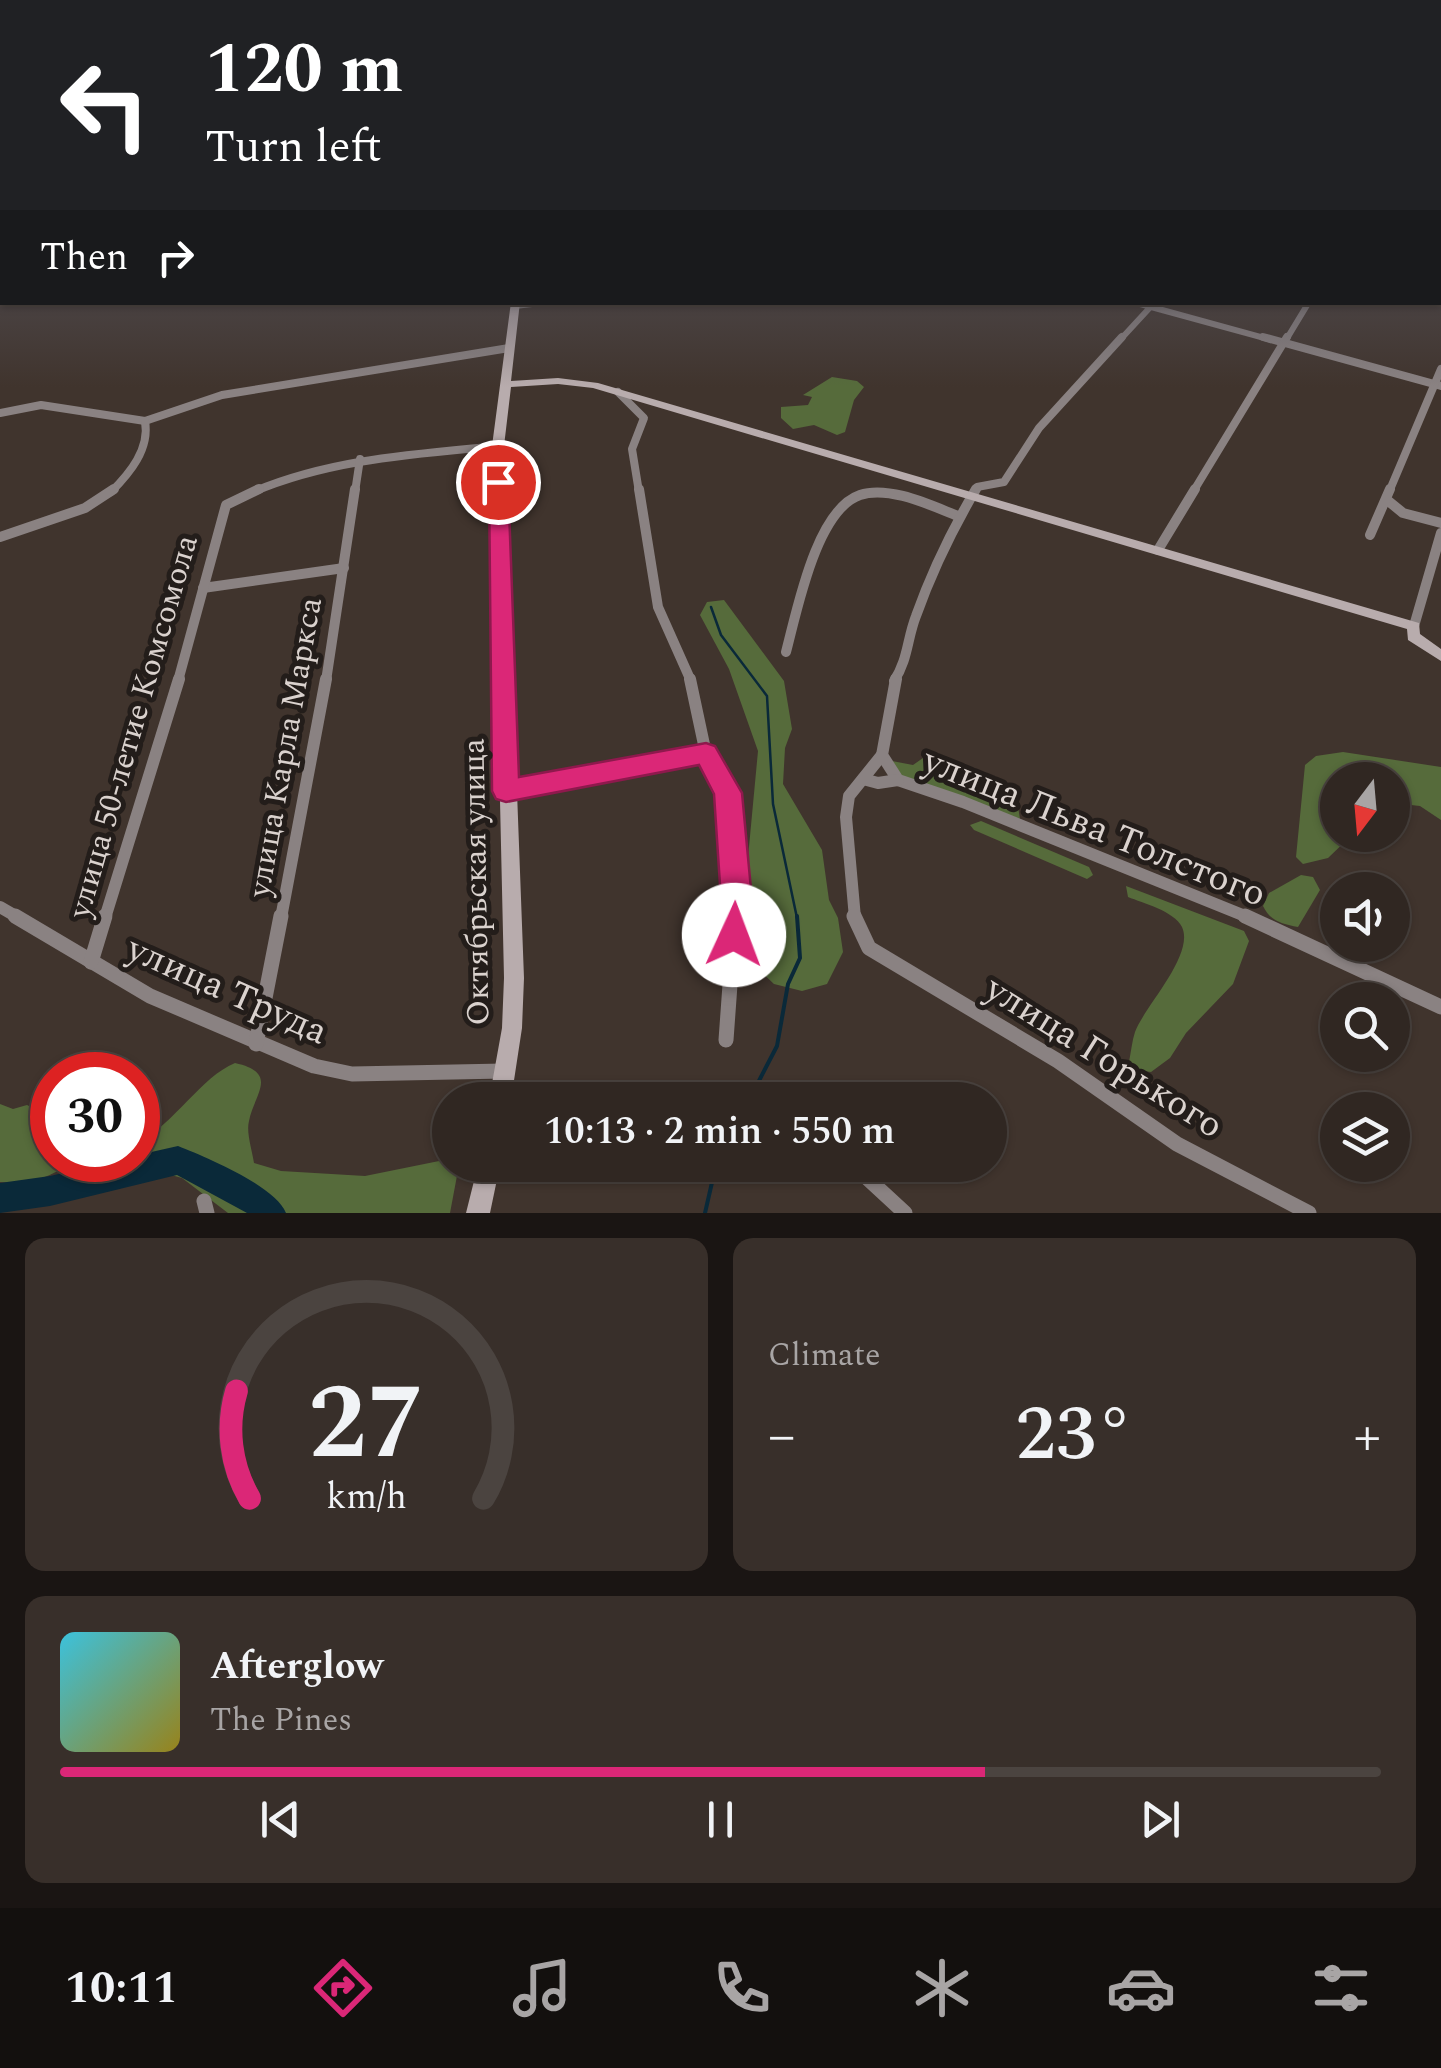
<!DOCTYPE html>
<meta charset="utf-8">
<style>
body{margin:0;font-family:Spectral,serif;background:#382f2a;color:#f1f3f6;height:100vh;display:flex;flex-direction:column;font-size:38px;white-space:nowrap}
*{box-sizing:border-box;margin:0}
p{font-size:32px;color:#a8a5a5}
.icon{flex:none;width:55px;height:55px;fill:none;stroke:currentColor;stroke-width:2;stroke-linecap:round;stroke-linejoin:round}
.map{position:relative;height:1213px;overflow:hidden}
.drawer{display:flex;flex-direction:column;gap:25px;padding:25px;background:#1a1513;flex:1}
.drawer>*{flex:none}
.hud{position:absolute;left:0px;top:0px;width:1442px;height:305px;box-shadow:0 2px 8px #0004,0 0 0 2px #4b4440;background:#202124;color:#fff;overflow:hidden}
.needle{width:65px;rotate:196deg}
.controls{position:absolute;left:1320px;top:762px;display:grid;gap:20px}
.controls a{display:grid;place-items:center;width:90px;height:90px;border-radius:50%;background:#302722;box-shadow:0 2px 8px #0004,0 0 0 2px #4b4440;font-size:50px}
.speed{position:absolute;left:30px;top:1052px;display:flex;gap:20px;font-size:50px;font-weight:700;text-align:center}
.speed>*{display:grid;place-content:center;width:130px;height:130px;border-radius:50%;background:#302722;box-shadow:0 2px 8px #0004,0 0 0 2px #4b4440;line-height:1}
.speed .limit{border:15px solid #d22;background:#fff;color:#111}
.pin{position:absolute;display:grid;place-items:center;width:85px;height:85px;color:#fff;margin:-42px;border:5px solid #fff;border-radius:50%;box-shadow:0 2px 10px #0007}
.me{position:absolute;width:110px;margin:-55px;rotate:2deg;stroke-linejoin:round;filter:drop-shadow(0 0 8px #0008)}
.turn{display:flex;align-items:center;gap:35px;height:210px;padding:0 40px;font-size:45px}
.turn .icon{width:130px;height:130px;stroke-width:2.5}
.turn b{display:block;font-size:70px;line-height:85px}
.then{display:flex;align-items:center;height:95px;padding:0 40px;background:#0003;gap:20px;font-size:38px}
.big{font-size:75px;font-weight:600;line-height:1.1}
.drawer .tile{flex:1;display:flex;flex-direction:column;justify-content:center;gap:15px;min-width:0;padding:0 35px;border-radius:20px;background:#382f2a}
.drawer .dial{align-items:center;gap:0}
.dial svg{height:260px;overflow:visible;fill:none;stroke:#4b4440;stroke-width:7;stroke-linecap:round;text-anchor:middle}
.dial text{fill:#f1f3f6;stroke:none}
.song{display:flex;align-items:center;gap:30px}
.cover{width:120px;height:120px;border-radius:15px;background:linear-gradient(135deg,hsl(190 70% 55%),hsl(50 70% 35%))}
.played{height:10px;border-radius:5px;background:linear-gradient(90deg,#db2777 70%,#4b4440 70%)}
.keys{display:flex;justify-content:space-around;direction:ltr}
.heat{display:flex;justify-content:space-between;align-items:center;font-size:55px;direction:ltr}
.drawer .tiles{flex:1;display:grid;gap:25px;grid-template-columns:1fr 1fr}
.tile:last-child{grid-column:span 2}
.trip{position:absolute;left:432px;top:1082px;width:575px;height:100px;border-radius:50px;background:#302722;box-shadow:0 2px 8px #0004,0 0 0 2px #4b4440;font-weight:600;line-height:100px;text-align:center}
.tab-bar{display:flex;height:160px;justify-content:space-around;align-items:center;background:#13100e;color:#a8a5a5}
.tab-bar .icon{width:70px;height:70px}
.tab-bar .selected{color:#db2777}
.tab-bar b{font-size:45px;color:#f1f3f6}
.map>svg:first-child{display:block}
.forest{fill:#566b3b}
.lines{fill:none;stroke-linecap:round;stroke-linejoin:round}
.stream-far1{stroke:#0a2939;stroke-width:2.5}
.stream{stroke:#0a2939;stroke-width:4}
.river{fill:#0a2939;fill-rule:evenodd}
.street-far4{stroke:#8a8282;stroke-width:6}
.street-far3{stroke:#8a8282;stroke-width:8}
.street-far2{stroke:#8a8282;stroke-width:10}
.street-far1{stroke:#8a8282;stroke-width:12}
.street{stroke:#8a8282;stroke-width:15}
.secondary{fill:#b8acad;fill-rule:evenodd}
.route{fill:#db2777;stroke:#8e194d;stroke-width:2.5}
.labels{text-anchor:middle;stroke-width:10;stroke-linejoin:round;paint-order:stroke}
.street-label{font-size:32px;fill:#dad2ce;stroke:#231d1a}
.near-street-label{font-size:38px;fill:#dad2ce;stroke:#231d1a}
</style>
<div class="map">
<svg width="1441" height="1213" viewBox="0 0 1441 1213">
<rect width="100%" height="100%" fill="#40342d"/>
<g class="forest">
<path d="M 832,377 L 857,381 L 864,387 L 854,400 L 845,432 L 837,435 L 814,425 L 793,429 L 781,418 L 781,407 L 808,405 L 812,397 L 803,395 Z"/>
<path d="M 724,600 L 784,681 L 792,729 L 785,748 L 783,784 L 822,850 L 829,900 L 838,918 L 843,952 L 827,984 L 802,991 L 774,984 L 758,969 L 748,910 L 747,868 L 758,751 L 729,669 L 700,615 L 707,602 Z"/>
<path d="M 1343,752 L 1441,767 L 1441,820 L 1420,806 L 1393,803 L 1392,780 L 1338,780 L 1338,835 L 1352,835 L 1328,858 L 1303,864 L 1296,857 L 1305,765 L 1316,756 Z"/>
<path d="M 923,758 L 956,763 L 955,780 L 983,792 L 994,787 L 1016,794 L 1020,819 L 901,776 L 892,761 L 913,765 Z"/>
<path d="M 981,821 L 1089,867 L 1093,875 L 1087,879 L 974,830 L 970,825 Z"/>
<path d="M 1301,875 L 1313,877 L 1320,890 L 1298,927 C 1282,924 1270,921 1263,906 L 1269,893 Z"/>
<path d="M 1126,886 L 1244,931 L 1249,941 L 1233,984 L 1186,1033 L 1170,1058 L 1151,1072 L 1135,1070 L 1129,1062 C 1131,1052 1132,1041 1135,1032 C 1144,1007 1195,955 1182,927 C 1174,911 1143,903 1128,897 Z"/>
<path d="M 235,1063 C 280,1073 254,1094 249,1121 C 246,1132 252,1150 254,1163 L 281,1171 L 365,1176 L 449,1159 L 450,1165 L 459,1165 L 450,1213 L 228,1213 L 182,1178 L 164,1173 L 128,1186 L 112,1182 L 117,1160 L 138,1160 L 138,1143 C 175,1123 201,1077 235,1063 Z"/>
<path d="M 0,1104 L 13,1109 L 27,1105 L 52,1118 L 52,1160 L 70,1163 C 49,1179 27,1184 0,1182 Z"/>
</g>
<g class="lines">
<path class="stream-far1" d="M 711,607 L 721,635 L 767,696 L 773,804 L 797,918"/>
<g class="stream">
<path d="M 749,1100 L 777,1046 L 788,984 L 800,958 L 797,916"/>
<path d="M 705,1213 L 716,1165"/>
</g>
<path class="river" d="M 178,1146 C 206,1157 275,1186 286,1213 L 247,1213 L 177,1175 L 50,1206 L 0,1213 L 0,1183 L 50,1176 L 118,1160 L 138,1160 L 138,1155 Z"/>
<g class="street-far4">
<path d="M 1133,302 L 1272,340"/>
<path d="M 515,306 L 549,302"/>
<path d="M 1120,340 L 1155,302"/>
<path d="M 1286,340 L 1309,302"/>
</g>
<g class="street-far3">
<path d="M 1263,337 L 1441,386"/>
<path d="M 618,392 L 644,418 L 632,449 L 639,492"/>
<path d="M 0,413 L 41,405 L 145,421 L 222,395 L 509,348"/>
<path d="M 111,492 C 130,473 150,449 145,421"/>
<path d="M 253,492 C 330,459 416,454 498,446"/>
<path d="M 355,492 L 360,459"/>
<path d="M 974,492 L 977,487 L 1004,482 L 1039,428 L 1122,337"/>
<path d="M 1193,492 L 1287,337"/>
<path d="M 1389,492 L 1441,369"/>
</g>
<g class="street-far2">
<path d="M 639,489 L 658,607 L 691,681"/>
<path d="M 1387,500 L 1403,513 L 1441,523"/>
<path d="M 1370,535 L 1390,489"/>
<path d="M 0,537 L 85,508 L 114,489"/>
<path d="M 1158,550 L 1195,489"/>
<path d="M 203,588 L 344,568"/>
<path d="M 1414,626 L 1441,533"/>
<path d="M 786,652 C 797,611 816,510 860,495 C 889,485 932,506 958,516"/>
<path d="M 178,681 L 226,505 L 259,489"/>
<path d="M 326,681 L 355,489"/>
<path d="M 894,681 C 908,660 907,639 916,616 C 932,571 952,530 976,489"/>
</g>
<g class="street-far1">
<path d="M 690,679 L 706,754 L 728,793 L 735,918"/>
<path d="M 896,679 L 882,755 L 898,780 L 963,802 L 1250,918"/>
<path d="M 863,779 L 878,783 L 898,780"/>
<path d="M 507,791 L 706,754"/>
<path d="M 0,907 L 19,918"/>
<path d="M 105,918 L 179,679"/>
<path d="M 281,918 L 326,679"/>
<path d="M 855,918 L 846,817 L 849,796 L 882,755"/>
</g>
<g class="street">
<path d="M 15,916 L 150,996 L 314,1066 L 352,1074 L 504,1071"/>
<path d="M 854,916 L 869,948 L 1058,1061 L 1177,1144 L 1309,1213"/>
<path d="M 1245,916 L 1441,1007"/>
<path d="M 91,962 L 105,916"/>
<path d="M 726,1040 L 735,916"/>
<path d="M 256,1044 L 281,916"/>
<path d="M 853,1165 L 905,1213"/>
<path d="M 204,1201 L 207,1213"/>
</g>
<g class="secondary">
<path d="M 511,302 L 520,302 L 511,381 L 558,378 L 598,383 L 1419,623 L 1420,634 L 1441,649 L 1441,661 L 1408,640 L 1407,629 L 593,388 L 558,384 L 511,387 L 504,446 L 524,978 L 522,1028 L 511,1100 L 489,1100 L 502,1028 L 504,978 L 492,446 Z"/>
<path d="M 478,1165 L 500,1165 L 490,1213 L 466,1213 Z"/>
</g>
</g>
<linearGradient id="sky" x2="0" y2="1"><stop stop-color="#231d19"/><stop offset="0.56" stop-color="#535057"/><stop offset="1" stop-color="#535057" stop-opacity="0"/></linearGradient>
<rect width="1441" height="387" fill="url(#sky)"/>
<path class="route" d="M 498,476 L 508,482 L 519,777 L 706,743 L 715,746 L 742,793 L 752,900 L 745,945 L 734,950 L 723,945 L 718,935 L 721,900 L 714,794 L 699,765 L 506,802 L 496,799 L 492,791 L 489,482 Z"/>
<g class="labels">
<g class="street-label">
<text transform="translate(132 726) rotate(-74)" y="11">улица 50-летие Комсомола</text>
<text transform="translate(284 747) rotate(-80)" y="11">улица Карла Маркса</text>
<text transform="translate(475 882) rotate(-91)" y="11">Октябрьская улица</text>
</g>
<g class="near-street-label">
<text transform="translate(1095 826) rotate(22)" y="13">улица Льва Толстого</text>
<text transform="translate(228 989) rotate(24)" y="13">улица Труда</text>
<text transform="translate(1105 1056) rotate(32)" y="13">улица Горького</text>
</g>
</g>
</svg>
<div class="controls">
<a><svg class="needle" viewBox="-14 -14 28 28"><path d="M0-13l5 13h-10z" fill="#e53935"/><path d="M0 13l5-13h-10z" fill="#a8a5a5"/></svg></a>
<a><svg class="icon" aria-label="sound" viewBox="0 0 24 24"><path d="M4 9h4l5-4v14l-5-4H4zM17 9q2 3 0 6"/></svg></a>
<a><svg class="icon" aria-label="search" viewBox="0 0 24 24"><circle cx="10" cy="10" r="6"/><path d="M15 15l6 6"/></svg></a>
<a><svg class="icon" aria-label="layers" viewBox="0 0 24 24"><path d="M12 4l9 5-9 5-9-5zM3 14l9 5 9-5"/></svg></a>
</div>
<div class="speed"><div class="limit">30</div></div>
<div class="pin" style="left:498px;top:482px;background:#d93025"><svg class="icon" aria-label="arrive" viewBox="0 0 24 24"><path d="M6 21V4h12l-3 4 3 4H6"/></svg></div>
<svg class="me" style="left:734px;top:935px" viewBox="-20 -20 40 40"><circle r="19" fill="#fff"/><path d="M0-13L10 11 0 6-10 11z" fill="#db2777"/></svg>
<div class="trip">10:13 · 2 min · 550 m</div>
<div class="hud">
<div class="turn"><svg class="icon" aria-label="left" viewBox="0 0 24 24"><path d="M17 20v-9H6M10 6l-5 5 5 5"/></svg><div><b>120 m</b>Turn left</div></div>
<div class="then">Then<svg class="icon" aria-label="right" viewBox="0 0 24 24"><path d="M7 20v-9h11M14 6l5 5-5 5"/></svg></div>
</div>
</div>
<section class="drawer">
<div class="tiles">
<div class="tile dial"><svg viewBox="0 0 100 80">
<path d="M14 69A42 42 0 1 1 86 69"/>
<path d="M14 69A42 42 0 0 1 10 36" stroke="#db2777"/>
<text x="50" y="56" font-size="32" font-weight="700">27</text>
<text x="50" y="72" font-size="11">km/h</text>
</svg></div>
<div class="tile"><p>Climate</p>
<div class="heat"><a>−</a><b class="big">23°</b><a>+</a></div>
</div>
<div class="tile">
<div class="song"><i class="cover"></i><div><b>Afterglow</b><p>The Pines</p></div></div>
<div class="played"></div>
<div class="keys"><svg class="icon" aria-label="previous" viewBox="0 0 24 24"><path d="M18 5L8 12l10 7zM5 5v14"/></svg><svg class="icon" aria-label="pause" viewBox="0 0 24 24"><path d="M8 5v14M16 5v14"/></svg><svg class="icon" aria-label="next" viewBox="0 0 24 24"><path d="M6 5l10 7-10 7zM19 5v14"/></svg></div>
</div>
</div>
</section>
<nav class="tab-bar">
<b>10:11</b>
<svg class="icon selected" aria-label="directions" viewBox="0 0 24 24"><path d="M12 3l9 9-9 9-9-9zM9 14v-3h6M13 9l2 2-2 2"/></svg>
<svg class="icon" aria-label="music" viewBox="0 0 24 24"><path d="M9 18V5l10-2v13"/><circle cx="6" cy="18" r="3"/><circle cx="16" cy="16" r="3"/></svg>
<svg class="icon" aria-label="phone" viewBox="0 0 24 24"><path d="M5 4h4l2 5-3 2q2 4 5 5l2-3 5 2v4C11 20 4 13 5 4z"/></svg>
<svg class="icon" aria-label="climate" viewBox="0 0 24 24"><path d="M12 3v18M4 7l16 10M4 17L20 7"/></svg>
<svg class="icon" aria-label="car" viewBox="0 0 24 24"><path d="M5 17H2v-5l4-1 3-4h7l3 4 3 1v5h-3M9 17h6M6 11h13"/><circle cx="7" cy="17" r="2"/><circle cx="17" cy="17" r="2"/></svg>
<svg class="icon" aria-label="filters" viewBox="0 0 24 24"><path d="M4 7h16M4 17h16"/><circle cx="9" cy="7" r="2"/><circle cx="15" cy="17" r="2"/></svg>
</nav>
